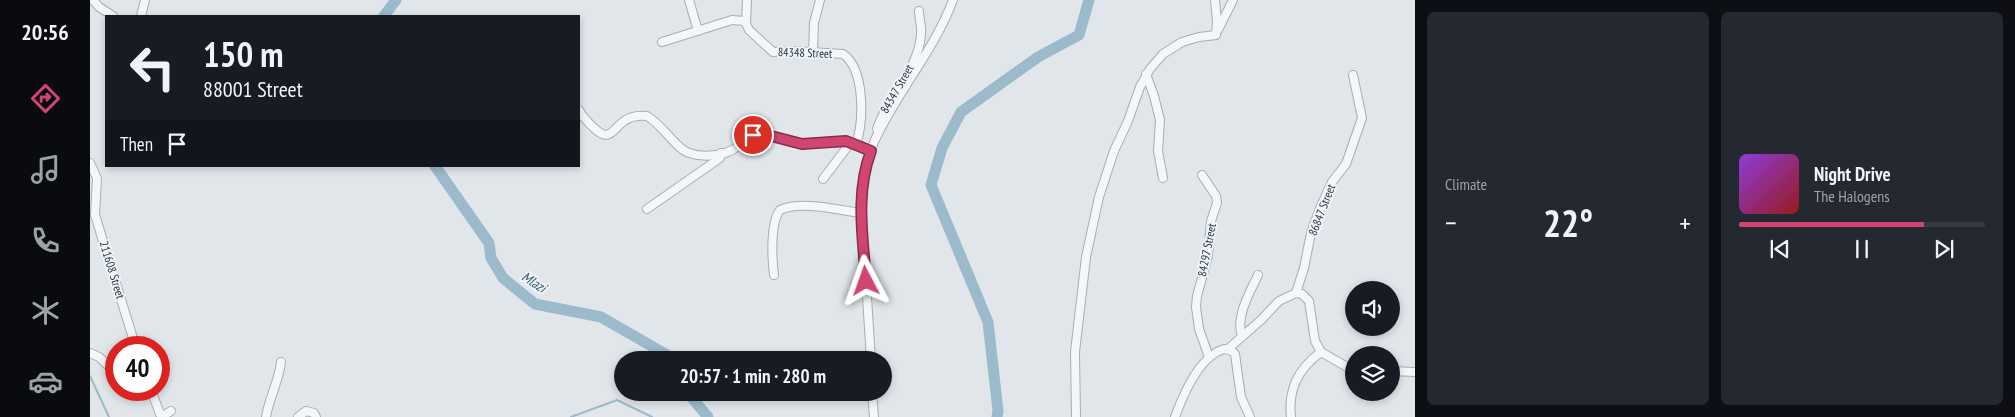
<!DOCTYPE html>
<meta charset="utf-8">
<style>
body{margin:0;font-family:"PT Sans Narrow",sans-serif;background:#242831;color:#f1f3f6;height:100vh;display:flex;flex-direction:column;font-size:19px;white-space:nowrap}
*{box-sizing:border-box;margin:0}
p{font-size:16px;color:#9ea1a6}
.icon{flex:none;width:28px;height:28px;fill:none;stroke:currentColor;stroke-width:2;stroke-linecap:round;stroke-linejoin:round}
.map{position:relative;flex:1;overflow:hidden}
.side{display:flex;flex-direction:column;gap:12px;padding:12px;background:#0d0f14;width:600px}
.side>*{flex:none}
.top-card{position:absolute;left:15px;top:15px;width:475px;height:152px;border-radius:0px;box-shadow:0 2px 8px #0003;background:#171b24;color:#f1f3f6;overflow:hidden}
.buttons{position:absolute;left:1255px;top:281px;display:grid;gap:10px}
.buttons a{display:grid;place-items:center;width:55px;height:55px;border-radius:50%;background:#171b24;box-shadow:0 2px 8px #0003;font-size:25px}
.speed{position:absolute;left:15px;top:336px;display:flex;gap:10px;font-size:25px;font-weight:700;text-align:center}
.speed>*{display:grid;place-content:center;width:65px;height:65px;border-radius:50%;background:#171b24;box-shadow:0 2px 8px #0003;line-height:1}
.speed .limit{border:8px solid #d22;background:#fff;color:#111}
.pin{position:absolute;display:grid;place-items:center;width:42px;height:42px;color:#fff;margin:-21px;border:2px solid #fff;border-radius:50%;box-shadow:0 1px 5px #0007}
.me{position:absolute;width:55px;margin:-28px;rotate:356deg;stroke-linejoin:round;filter:drop-shadow(0 0 4px #0008)}
.turn{display:flex;align-items:center;gap:18px;height:105px;padding:0 15px;font-size:22px}
.turn .icon{width:65px;height:65px;stroke-width:2.5}
.turn b{display:block;font-size:35px;line-height:42px}
.then{display:flex;align-items:center;height:48px;padding:0 15px;background:#0003;gap:10px;font-size:19px}
.big{font-size:38px;font-weight:600;line-height:1.1}
.side .card{flex:1;display:flex;flex-direction:column;justify-content:center;gap:8px;min-width:0;padding:0 18px;border-radius:8px;background:#242831}
.song{display:flex;align-items:center;gap:15px}
.cover{width:60px;height:60px;border-radius:8px;background:linear-gradient(135deg,hsl(270 70% 55%),hsl(0 70% 35%))}
.played{height:5px;border-radius:2px;background:linear-gradient(90deg,#d04572 75%,#363941 75%)}
.keys{display:flex;justify-content:space-around;direction:ltr}
.heat{display:flex;justify-content:space-between;align-items:center;font-size:28px;direction:ltr}
.side .tiles{flex:1;display:grid;gap:12px;grid-template-columns:repeat(2,1fr)}
.trip{position:absolute;left:524px;top:351px;width:278px;height:50px;border-radius:25px;background:#171b24;box-shadow:0 2px 8px #0003;font-weight:600;line-height:50px;text-align:center}
main{display:flex;flex:1;min-height:0}
.menu{display:flex;flex-direction:column;width:90px;justify-content:space-around;align-items:center;background:#090b0e;color:#9ea1a6}
.menu .icon{width:35px;height:35px}
.menu .current{color:#d04572}
.menu b{font-size:22px;color:#f1f3f6}
.map>svg:first-child{display:block}
.lines{fill:none;stroke-linecap:round;stroke-linejoin:round}
.stream{stroke:#9bbaca;stroke-width:2}
.river{stroke:#9bbaca;stroke-width:11}
.minor-casing{stroke:#a6aeb4;stroke-width:10}
.minor{stroke:#f4f6f8;stroke-width:8}
.route-casing{stroke:#872d4a;stroke-width:12}
.route{stroke:#d04572;stroke-width:9}
.labels{text-anchor:middle;stroke-width:4;stroke-linejoin:round;paint-order:stroke}
.street-label{font-size:12px;fill:#293642;stroke:#f0f4f7}
.water-label{font-size:14px;font-style:italic;fill:#325d76;stroke:#f0f4f7}
</style>
<main>
<nav class="menu">
<b>20:56</b>
<svg class="icon current" aria-label="directions" viewBox="0 0 24 24"><path d="M12 3l9 9-9 9-9-9zM9 14v-3h6M13 9l2 2-2 2"/></svg>
<svg class="icon" aria-label="music" viewBox="0 0 24 24"><path d="M9 18V5l10-2v13"/><circle cx="6" cy="18" r="3"/><circle cx="16" cy="16" r="3"/></svg>
<svg class="icon" aria-label="phone" viewBox="0 0 24 24"><path d="M5 4h4l2 5-3 2q2 4 5 5l2-3 5 2v4C11 20 4 13 5 4z"/></svg>
<svg class="icon" aria-label="climate" viewBox="0 0 24 24"><path d="M12 3v18M4 7l16 10M4 17L20 7"/></svg>
<svg class="icon" aria-label="car" viewBox="0 0 24 24"><path d="M5 17H2v-5l4-1 3-4h7l3 4 3 1v5h-3M9 17h6M6 11h13"/><circle cx="7" cy="17" r="2"/><circle cx="17" cy="17" r="2"/></svg>
</nav>
<div class="map">
<svg width="1325" height="417" viewBox="0 0 1325 417">
<rect width="100%" height="100%" fill="#e1e6ea"/>
<g class="lines">
<g class="stream">
<path d="M 0,376 L 19,417"/>
<path d="M 481,417 L 527,400 L 562,417"/>
</g>
<g class="river">
<path d="M 294,16 L 306,0"/>
<path d="M 345,166 L 399,243 L 401,258 L 413,278 L 445,304 L 511,317 L 577,355 L 579,360"/>
<path d="M 597,392 L 618,417"/>
<path d="M 907,417 L 908,411 L 898,322 L 841,185 L 852,148 L 871,112 L 948,57 L 989,35 L 999,0"/>
</g>
<defs>
<g id="minor">
<path d="M 3,0 L 9,7 L 23,16"/>
<path d="M 599,0 L 608,31"/>
<path d="M 51,16 L 55,0"/>
<path d="M 656,23 L 657,0"/>
<path d="M 1128,30 L 1143,0"/>
<path d="M 572,42 L 642,20 L 655,21 L 659,30 L 683,52 L 704,51 L 753,54 C 775,69 774,121 766,144"/>
<path d="M 723,52 L 724,23 L 730,0"/>
<path d="M 1056,74 L 1064,96 L 1070,120 L 1068,151 L 1073,178"/>
<path d="M 489,110 C 492,117 498,122 504,128 C 520,143 522,130 534,121 C 540,117 549,115 557,116 C 573,125 586,149 599,153 C 614,158 635,156 647,147 C 652,143 656,138 662,135 C 677,131 693,141 707,143 C 719,145 732,142 745,141 C 758,140 769,145 781,151"/>
<path d="M 787,129 C 797,97 829,70 831,34 C 832,27 829,18 829,11"/>
<path d="M 0,163 L 7,178 L 5,215 L 46,348"/>
<path d="M 1112,175 L 1126,196 L 1127,203 L 1121,221 L 1118,256 L 1107,296 L 1106,307 L 1109,329 L 1119,357"/>
<path d="M 733,179 L 761,142"/>
<path d="M 557,209 L 630,158 L 631,153"/>
<path d="M 684,275 C 682,259 680,223 690,210 C 709,200 749,210 770,213"/>
<path d="M 1206,293 L 1214,268 L 1221,233 L 1231,206 L 1242,182 L 1256,164 L 1272,118 L 1263,75"/>
<path d="M 1152,336 C 1145,317 1160,292 1168,275"/>
<path d="M 1138,349 L 1171,320 L 1189,301 L 1206,293 L 1212,294 L 1219,301 L 1225,341 L 1231,352"/>
<path d="M 0,353 L 9,357 L 26,373"/>
<path d="M 781,360 C 779,328 777,297 775,265 C 772,223 766,183 784,142 C 806,93 844,51 863,0"/>
<path d="M 1301,371 L 1325,372"/>
<path d="M 61,390 L 70,414 L 73,416 L 81,411"/>
<path d="M 782,392 L 784,417"/>
<path d="M 176,417 C 179,398 189,381 191,362"/>
<path d="M 208,417 L 216,411 L 224,413 L 226,417"/>
<path d="M 986,417 L 985,352 L 996,257 L 1009,197 L 1024,151 L 1038,121 L 1050,87 L 1060,69 L 1073,54 L 1092,42 L 1109,37 L 1126,35 L 1127,21 L 1125,0"/>
<path d="M 1085,417 C 1093,395 1109,356 1134,349 L 1142,351 L 1145,354 L 1151,397 L 1160,417"/>
<path d="M 1201,417 C 1198,389 1208,369 1231,352 L 1264,371"/>
</g>
</defs>
<use href="#minor" class="minor-casing"/>
<use href="#minor" class="minor"/>
</g>
<g class="lines">
<defs>
<path id="route" d="M 663,135 L 681,136 L 712,144 L 756,141 L 781,151 C 765,194 773,237 776,281"/>
</defs>
<use href="#route" class="route-casing"/>
<use href="#route" class="route"/>
</g>
<g class="labels">
<g class="street-label">
<text transform="translate(715 53) rotate(2)" y="4">84348 Street</text>
<text transform="translate(807 89) rotate(-60)" y="4">84347 Street</text>
<text transform="translate(1232 210) rotate(-69)" y="4">86847 Street</text>
<text transform="translate(1117 250) rotate(-79)" y="4">84297 Street</text>
<text transform="translate(22 270) rotate(73)" y="4">211608 Street</text>
</g>
<g class="water-label">
<text transform="translate(444 282) rotate(33)" y="5">Mlazi</text>
</g>
</g>
</svg>
<div class="buttons">
<a><svg class="icon" aria-label="sound" viewBox="0 0 24 24"><path d="M4 9h4l5-4v14l-5-4H4zM17 9q2 3 0 6"/></svg></a>
<a><svg class="icon" aria-label="layers" viewBox="0 0 24 24"><path d="M12 4l9 5-9 5-9-5zM3 14l9 5 9-5"/></svg></a>
</div>
<div class="speed"><div class="limit">40</div></div>
<div class="pin" style="left:663px;top:135px;background:#d93025"><svg class="icon" aria-label="arrive" viewBox="0 0 24 24"><path d="M6 21V4h12l-3 4 3 4H6"/></svg></div>
<svg class="me" style="left:776px;top:281px" viewBox="-20 -20 40 40"><path d="M0-17L14 15 0 8-14 15z" fill="#d04572" stroke="#fff" stroke-width="4"/></svg>
<div class="trip">20:57 · 1 min · 280 m</div>
<div class="top-card">
<div class="turn"><svg class="icon" aria-label="left" viewBox="0 0 24 24"><path d="M17 20v-9H6M10 6l-5 5 5 5"/></svg><div><b>150 m</b>88001 Street</div></div>
<div class="then">Then<svg class="icon" aria-label="arrive" viewBox="0 0 24 24"><path d="M6 21V4h12l-3 4 3 4H6"/></svg></div>
</div>
</div>
<section class="side">
<div class="tiles">
<div class="card"><p>Climate</p>
<div class="heat"><a>−</a><b class="big">22°</b><a>+</a></div>
</div>
<div class="card">
<div class="song"><i class="cover"></i><div><b>Night Drive</b><p>The Halogens</p></div></div>
<div class="played"></div>
<div class="keys"><svg class="icon" aria-label="previous" viewBox="0 0 24 24"><path d="M18 5L8 12l10 7zM5 5v14"/></svg><svg class="icon" aria-label="pause" viewBox="0 0 24 24"><path d="M8 5v14M16 5v14"/></svg><svg class="icon" aria-label="next" viewBox="0 0 24 24"><path d="M6 5l10 7-10 7zM19 5v14"/></svg></div>
</div>
</div>
</section>
</main>
